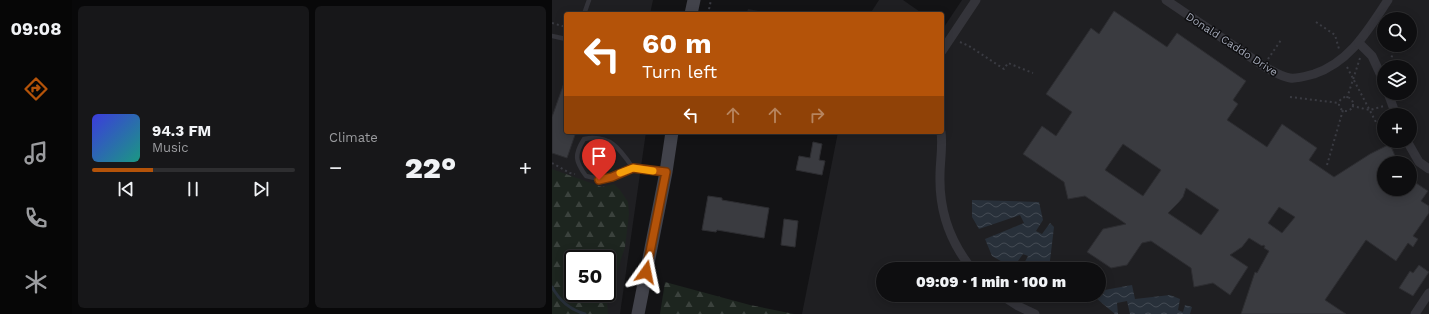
<!DOCTYPE html>
<meta charset="utf-8">
<style>
body{margin:0;font-family:"Work Sans",sans-serif;background:#171719;color:#f1f3f6;height:100vh;display:flex;flex-direction:column;font-size:15px;white-space:nowrap}
*{box-sizing:border-box;margin:0}
p{font-size:13px;color:#9b9c9f}
.icon{flex:none;width:22px;height:22px;fill:none;stroke:currentColor;stroke-width:2;stroke-linecap:round;stroke-linejoin:round}
.map{position:relative;flex:1;overflow:hidden}
.details{display:flex;flex-direction:column;gap:6px;padding:6px;background:#080809;width:480px}
.details>*{flex:none}
.banner{position:absolute;left:12px;top:12px;width:380px;height:122px;border-radius:4px;box-shadow:0 2px 10px #0003,0 0 0 1px #2e2e30;background:#b45309;color:#fff;overflow:hidden}
.fabs{position:absolute;left:825px;top:12px;display:grid;gap:8px}
.fabs a{display:grid;place-items:center;width:40px;height:40px;border-radius:50%;background:#0e0e10;box-shadow:0 2px 10px #0003,0 0 0 1px #2e2e30;font-size:20px}
.speed{position:absolute;left:12px;top:250px;display:flex;gap:8px;font-size:20px;font-weight:700;text-align:center}
.speed>*{display:grid;place-content:center;width:52px;height:52px;border-radius:50%;background:#0e0e10;box-shadow:0 2px 10px #0003,0 0 0 1px #2e2e30;line-height:1}
.speed .limit{border:2px solid #111;border-radius:6px;background:#fff;color:#111}
.pin{position:absolute;display:grid;place-items:center;width:34px;height:34px;color:#fff;margin:-41px -17px;border-radius:50% 50% 50% 0;rotate:-45deg;box-shadow:0 0 4px #0007}
.pin .icon{rotate:45deg}
.me{position:absolute;width:44px;margin:-22px;rotate:12deg;stroke-linejoin:round;filter:drop-shadow(0 0 3px #0008)}
.turn{display:flex;align-items:center;gap:14px;height:84px;padding:0 12px;font-size:18px}
.turn .icon{width:52px;height:52px;stroke-width:2.5}
.turn b{display:block;font-size:28px;line-height:34px}
.lanes{display:flex;align-items:center;height:38px;padding:0 12px;background:#0003;justify-content:center;gap:20px;direction:ltr}
.lanes .off{opacity:.35}
.big{font-size:30px;font-weight:800;line-height:1.1}
.details .card{flex:1;display:flex;flex-direction:column;justify-content:center;gap:6px;min-width:0;padding:0 14px;border-radius:6px;background:#171719}
.song{display:flex;align-items:center;gap:12px}
.cover{width:48px;height:48px;border-radius:6px;background:linear-gradient(135deg,hsl(240 70% 55%),hsl(170 70% 35%))}
.played{height:4px;border-radius:2px;background:linear-gradient(90deg,#b45309 30%,#2e2e30 30%)}
.keys{display:flex;justify-content:space-around;direction:ltr}
.heat{display:flex;justify-content:space-between;align-items:center;font-size:22px;direction:ltr}
.details .tiles{flex:1;display:grid;gap:6px;grid-template-columns:repeat(2,1fr)}
.trip{position:absolute;left:324px;top:262px;width:230px;height:40px;border-radius:20px;background:#0e0e10;box-shadow:0 2px 10px #0003,0 0 0 1px #2e2e30;font-weight:800;line-height:40px;text-align:center}
main{display:flex;flex:1;min-height:0}
.tab-bar{display:flex;flex-direction:column;width:72px;justify-content:space-around;align-items:center;background:#060606;color:#9b9c9f}
.tab-bar .icon{width:28px;height:28px}
.tab-bar .selected{color:#b45309}
.tab-bar b{font-size:18px;color:#f1f3f6}
.map>svg:first-child{display:block}
.built{fill:#1f1f22;fill-rule:evenodd}
.grass{fill:url(#grass-tufts)}
.forest{fill:url(#forest-firs);fill-rule:evenodd}
.water{fill:url(#water-waves)}
.lines{fill:none;stroke-linecap:round;stroke-linejoin:round}
.stream{stroke:#28303a;stroke-width:3}
.building{fill:#3a3b40;stroke:#2d2d31;fill-rule:evenodd}
.path{stroke:#3a3b42;stroke-width:2;stroke-dasharray:2 3;stroke-linecap:butt}
.service{stroke:#34343a;stroke-width:4.5}
.minor{stroke:#34343a;stroke-width:9}
.secondary{stroke:#42434b;stroke-width:13}
.route-casing{stroke:#753606;stroke-width:10}
.route{stroke:#b45309;stroke-width:7}
.slow{stroke:#f59e0b;stroke-width:7}
.labels{text-anchor:middle;stroke-width:3;stroke-linejoin:round;paint-order:stroke}
.street-label{font-size:11px;fill:#a3a8b7;stroke:#0e0e10}
</style>
<main>
<nav class="tab-bar">
<b>09:08</b>
<svg class="icon selected" aria-label="directions" viewBox="0 0 24 24"><path d="M12 3l9 9-9 9-9-9zM9 14v-3h6M13 9l2 2-2 2"/></svg>
<svg class="icon" aria-label="music" viewBox="0 0 24 24"><path d="M9 18V5l10-2v13"/><circle cx="6" cy="18" r="3"/><circle cx="16" cy="16" r="3"/></svg>
<svg class="icon" aria-label="phone" viewBox="0 0 24 24"><path d="M5 4h4l2 5-3 2q2 4 5 5l2-3 5 2v4C11 20 4 13 5 4z"/></svg>
<svg class="icon" aria-label="climate" viewBox="0 0 24 24"><path d="M12 3v18M4 7l16 10M4 17L20 7"/></svg>
</nav>
<section class="details">
<div class="tiles">
<div class="card">
<div class="song"><i class="cover"></i><div><b>94.3 FM</b><p>Music</p></div></div>
<div class="played"></div>
<div class="keys"><svg class="icon" aria-label="previous" viewBox="0 0 24 24"><path d="M18 5L8 12l10 7zM5 5v14"/></svg><svg class="icon" aria-label="pause" viewBox="0 0 24 24"><path d="M8 5v14M16 5v14"/></svg><svg class="icon" aria-label="next" viewBox="0 0 24 24"><path d="M6 5l10 7-10 7zM19 5v14"/></svg></div>
</div>
<div class="card"><p>Climate</p>
<div class="heat"><a>−</a><b class="big">22°</b><a>+</a></div>
</div>
</div>
</section>
<div class="map">
<svg width="877" height="314" viewBox="0 0 877 314">
<defs>
<pattern id="grass-tufts" width="24" height="20" patternUnits="userSpaceOnUse"><rect width="24" height="20" fill="#1d251f"/><path d="M3 7l-1-3M5 7V3M7 7l1-3M15 17l-1-3M17 17v-4M19 17l1-3" fill="none" stroke="#3b423d"/></pattern>
<pattern id="forest-firs" width="22" height="20" patternUnits="userSpaceOnUse"><rect width="22" height="20" fill="#1d251f"/><path d="M5 1l3.5 6h-7zM16 11l3.5 6h-7z" fill="#3b423d"/></pattern>
<pattern id="water-waves" width="16" height="10" patternUnits="userSpaceOnUse"><rect width="16" height="10" fill="#28303a"/><path d="M0 5q4-4 8 0t8 0" fill="none" stroke="#444b54"/></pattern>
</defs>
<rect width="100%" height="100%" fill="#131315"/>
<g class="built">
<path d="M 0,0 L 101,0 L 98,14 L 14,14 L 14,132 L 94,132 L 68,314 L 0,314 ZM 21,259 L 55,259 L 55,293 L 21,293 Z"/>
<path d="M 327,0 L 351,0 L 371,14 L 318,14 Z"/>
<path d="M 410,0 L 877,0 L 877,314 L 250,314 L 286,132 L 390,132 L 390,27 L 392,27 ZM 832,19 L 858,19 L 858,45 L 832,45 ZM 832,67 L 858,67 L 858,93 L 832,93 ZM 832,115 L 858,115 L 858,141 L 832,141 ZM 832,163 L 858,163 L 858,189 L 832,189 ZM 331,269 L 547,269 L 547,295 L 331,295 Z"/>
<path d="M 196,9 L 222,14 L 194,14 Z"/>
</g>
<path class="grass" d="M 48,147 C 56,151 62,156 64,165 L 60,171 L 48,173 L 38,171 L 33,165 C 34,155 36,148 48,147 Z"/>
<g class="forest">
<path d="M 0,169 L 50,187 L 62,184 L 68,190 L 76,202 L 77,214 L 73,247 L 55,302 L 56,314 L 0,314 ZM 21,259 L 55,259 L 55,293 L 21,293 Z"/>
<path d="M 113,282 L 198,305 L 242,314 L 108,314 Z"/>
</g>
<g class="water">
<path d="M 420,200 L 487,202 L 491,220 L 484,231 L 490,234 L 498,223 L 502,227 L 497,269 L 469,269 L 476,256 L 471,254 L 461,268 L 440,256 L 433,239 L 472,223 L 468,215 L 427,229 L 420,217 Z"/>
<path d="M 580,285 L 583,299 L 618,295 L 628,299 L 626,310 L 631,312 L 633,305 L 640,307 L 638,314 L 578,314 L 575,301 L 565,303 L 566,314 L 563,314 L 544,298 L 543,295 L 547,295 L 547,291 Z"/>
</g>
<g class="lines">
<path class="stream" d="M 0,287 C 7,300 19,310 33,314"/>
</g>
<g class="building">
<path d="M 562,11 L 615,47 L 625,33 L 694,81 L 681,100 L 686,104 L 675,120 L 715,147 L 730,124 L 765,148 L 757,160 L 782,177 L 818,154 L 838,144 L 846,163 L 832,163 L 832,189 L 858,189 L 858,179 L 876,191 L 869,201 L 877,206 L 877,213 L 861,236 L 866,239 L 861,247 L 856,243 L 844,261 L 814,240 L 773,300 L 794,314 L 689,314 L 703,272 L 705,273 L 717,251 L 712,248 L 713,246 L 711,245 L 710,246 L 697,238 L 690,247 L 678,255 L 696,267 L 678,295 L 661,283 L 642,287 L 639,268 L 599,241 L 590,243 L 575,265 L 559,268 L 535,252 L 551,229 L 574,224 L 533,196 L 516,199 L 512,182 L 471,154 L 490,126 L 504,136 L 520,112 L 494,94 L 539,28 L 547,34 ZM 571,144 L 609,170 L 591,196 L 553,170 ZM 634,188 L 667,210 L 649,235 L 616,213 L 627,202 L 631,197 ZM 727,207 L 743,217 L 730,233 L 716,223 Z"/>
<path d="M 13,80 L 14,80 L 14,132 L 24,132 L 15,158 L 0,153 L 0,117 Z"/>
<path d="M 261,142 L 270,144 L 267,160 L 273,161 L 270,175 L 244,170 L 247,156 L 258,158 Z"/>
<path d="M 156,196 L 170,198 L 170,200 L 217,208 L 212,238 L 165,230 L 164,232 L 150,230 Z"/>
<path d="M 232,219 L 246,221 L 243,247 L 229,245 Z"/>
<path d="M 867,265 L 877,272 L 861,296 L 847,288 L 858,271 L 861,273 Z"/>
</g>
<g class="lines">
<g class="path">
<path d="M 156,14 L 159,0"/>
<path d="M 764,22 L 783,35 L 787,49"/>
<path d="M 0,23 L 14,27"/>
<path d="M 408,42 L 417,46 L 452,69 L 456,63 L 481,73"/>
<path d="M 716,59 L 729,40"/>
<path d="M 795,67 L 826,126"/>
<path d="M 837,67 L 843,45"/>
<path d="M 738,97 L 787,103"/>
<circle cx="794" cy="104" r="7"/>
<path d="M 795,98 L 808,58"/>
<path d="M 800,106 L 818,110 L 832,106"/>
<path d="M 0,163 L 18,173 L 23,174"/>
<path d="M 775,165 L 791,110"/>
</g>
<g class="service">
<path d="M 32,14 L 37,0"/>
<path d="M 0,36 L 14,39"/>
<path d="M 81,168 L 60,177 L 47,179 L 34,176 C 23,161 22,155 32,139 C 58,134 68,149 81,168 L 112,172"/>
</g>
<g class="minor">
<path d="M 614,0 L 713,67 C 721,71 729,77 738,78 C 746,79 754,76 762,74 C 798,62 816,30 836,0"/>
<path d="M 807,43 L 820,56 L 832,82"/>
<path d="M 390,51 L 424,0"/>
<path d="M 836,93 L 844,115"/>
<path d="M 389,132 C 391,146 388,161 388,175 C 387,210 398,242 420,269"/>
<path d="M 855,141 L 867,162 L 877,169"/>
<path d="M 449,295 L 466,306 L 483,314"/>
<path d="M 863,314 L 877,293"/>
</g>
<g class="secondary">
<path d="M 139,14 L 142,0"/>
<path d="M 86,314 L 114,172 L 120,132"/>
</g>
</g>
<g class="lines">
<defs>
<path id="route" d="M 47,180 L 60,177 L 81,168 L 114,172 L 94,272"/>
</defs>
<use href="#route" class="route-casing"/>
<use href="#route" class="route"/>
<path class="slow" d="M 68,173 L 81,168 L 101,171"/>
</g>
<g class="labels">
<g class="street-label">
<text transform="translate(680 44) rotate(33)" y="4">Donald Caddo Drive</text>
</g>
</g>
</svg>
<div class="fabs">
<a><svg class="icon" aria-label="search" viewBox="0 0 24 24"><circle cx="10" cy="10" r="6"/><path d="M15 15l6 6"/></svg></a>
<a><svg class="icon" aria-label="layers" viewBox="0 0 24 24"><path d="M12 4l9 5-9 5-9-5zM3 14l9 5 9-5"/></svg></a>
<a>+</a>
<a>−</a>
</div>
<div class="speed"><div class="limit">50</div></div>
<div class="pin" style="left:47px;top:180px;background:#d93025"><svg class="icon" aria-label="arrive" viewBox="0 0 24 24"><path d="M6 21V4h12l-3 4 3 4H6"/></svg></div>
<svg class="me" style="left:94px;top:272px" viewBox="-20 -20 40 40"><path d="M0-17L14 15 0 8-14 15z" fill="#b45309" stroke="#fff" stroke-width="4"/></svg>
<div class="trip">09:09 · 1 min · 100 m</div>
<div class="banner">
<div class="turn"><svg class="icon" aria-label="left" viewBox="0 0 24 24"><path d="M17 20v-9H6M10 6l-5 5 5 5"/></svg><div><b>60 m</b>Turn left</div></div>
<div class="lanes"><svg class="icon" aria-label="left" viewBox="0 0 24 24"><path d="M17 20v-9H6M10 6l-5 5 5 5"/></svg><svg class="icon off" aria-label="ahead" viewBox="0 0 24 24"><path d="M12 20V5M6 11l6-6 6 6"/></svg><svg class="icon off" aria-label="ahead" viewBox="0 0 24 24"><path d="M12 20V5M6 11l6-6 6 6"/></svg><svg class="icon off" aria-label="right" viewBox="0 0 24 24"><path d="M7 20v-9h11M14 6l5 5-5 5"/></svg></div>
</div>
</div>
</main>
